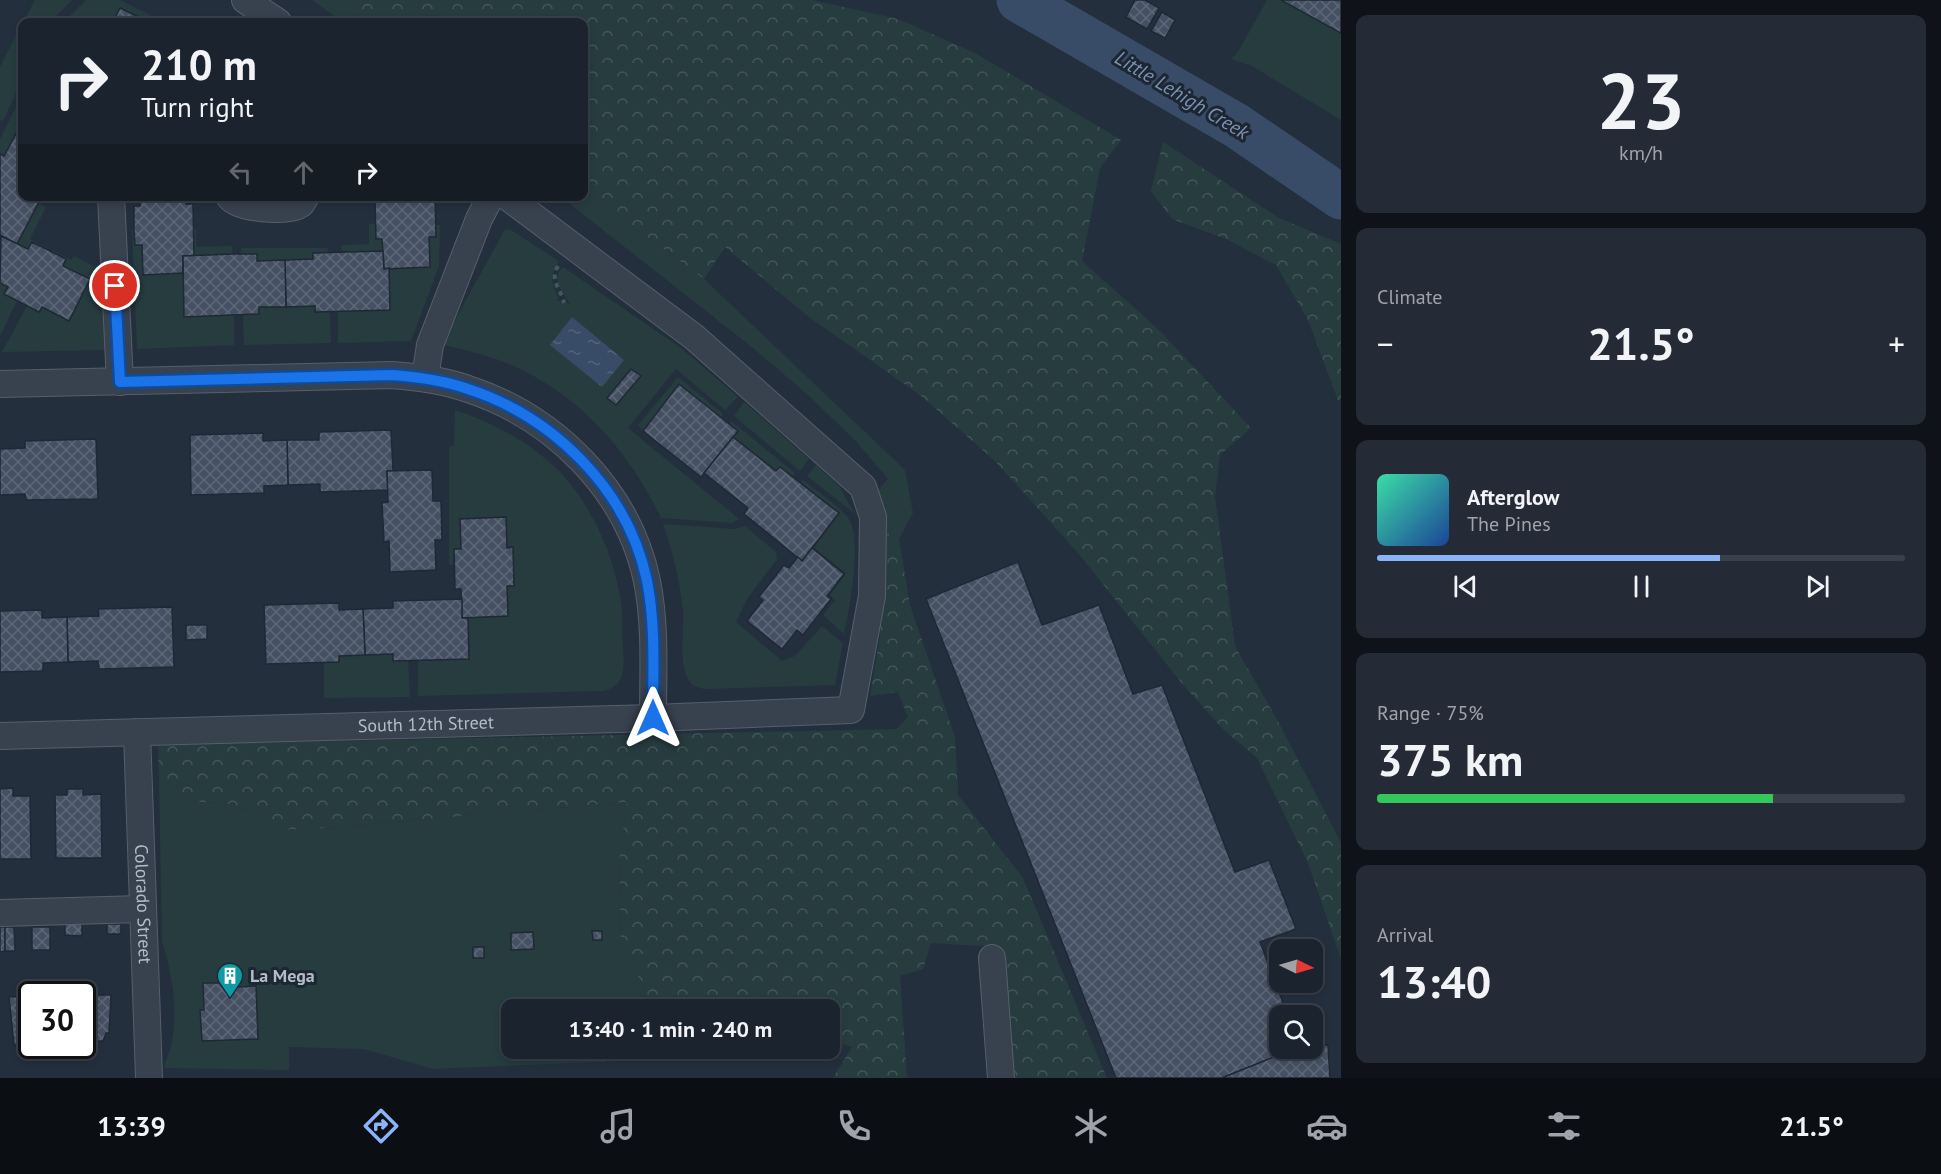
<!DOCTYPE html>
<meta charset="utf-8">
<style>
body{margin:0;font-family:"PT Sans",sans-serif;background:#242b36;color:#f1f3f6;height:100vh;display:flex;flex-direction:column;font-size:22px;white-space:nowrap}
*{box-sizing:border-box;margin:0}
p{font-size:20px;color:#a0a4aa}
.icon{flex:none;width:33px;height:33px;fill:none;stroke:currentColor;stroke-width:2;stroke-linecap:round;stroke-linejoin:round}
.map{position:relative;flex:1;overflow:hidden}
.side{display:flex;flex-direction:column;gap:15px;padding:15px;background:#0f1319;width:600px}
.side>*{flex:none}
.top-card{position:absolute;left:18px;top:18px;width:570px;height:183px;border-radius:12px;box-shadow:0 3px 9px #0003,0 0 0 2px #39404a;background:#1b232e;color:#f1f3f6;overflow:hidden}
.needle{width:39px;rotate:95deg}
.controls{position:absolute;left:1269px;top:939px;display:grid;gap:12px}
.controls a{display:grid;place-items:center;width:54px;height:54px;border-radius:12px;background:#1b232e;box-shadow:0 3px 9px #0003,0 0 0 2px #39404a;font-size:30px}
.speed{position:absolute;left:18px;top:981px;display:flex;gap:12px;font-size:30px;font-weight:700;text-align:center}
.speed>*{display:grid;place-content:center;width:78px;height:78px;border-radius:50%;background:#1b232e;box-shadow:0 3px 9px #0003,0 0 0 2px #39404a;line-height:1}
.speed .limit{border:3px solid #111;border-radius:9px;background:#fff;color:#111}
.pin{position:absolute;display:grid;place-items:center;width:51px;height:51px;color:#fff;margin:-26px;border:3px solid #fff;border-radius:50%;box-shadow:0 2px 6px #0007}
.me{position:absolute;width:66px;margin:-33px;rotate:0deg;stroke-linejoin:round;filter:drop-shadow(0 0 4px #0008)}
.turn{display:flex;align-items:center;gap:21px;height:126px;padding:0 24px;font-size:27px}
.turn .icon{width:78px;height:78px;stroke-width:2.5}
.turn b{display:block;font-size:42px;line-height:51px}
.lanes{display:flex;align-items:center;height:57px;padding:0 24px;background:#0003;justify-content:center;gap:30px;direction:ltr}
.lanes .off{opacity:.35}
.big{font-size:45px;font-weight:800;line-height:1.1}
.side .tile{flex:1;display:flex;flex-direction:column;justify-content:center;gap:9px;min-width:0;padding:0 21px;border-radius:12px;background:#242b36}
.side .dial{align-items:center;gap:0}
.dial b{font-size:78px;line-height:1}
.song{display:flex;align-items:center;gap:18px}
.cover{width:72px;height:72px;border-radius:9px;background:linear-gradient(135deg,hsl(160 70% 55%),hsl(220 70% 35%))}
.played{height:6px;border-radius:3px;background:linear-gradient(90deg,#8ab4f8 65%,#39404a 65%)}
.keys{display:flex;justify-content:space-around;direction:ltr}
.heat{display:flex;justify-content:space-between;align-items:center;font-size:33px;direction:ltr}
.charge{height:9px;border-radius:4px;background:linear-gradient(90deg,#34c759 75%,#39404a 0)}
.trip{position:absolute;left:501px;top:999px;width:339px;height:60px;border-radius:12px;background:#1b232e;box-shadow:0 3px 9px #0003,0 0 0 2px #39404a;font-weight:800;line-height:60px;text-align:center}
.tabs{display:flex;height:96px;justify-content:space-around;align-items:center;background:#0b0e12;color:#a0a4aa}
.tabs .icon{width:42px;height:42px}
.tabs .on{color:#8ab4f8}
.tabs b{font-size:27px;color:#f1f3f6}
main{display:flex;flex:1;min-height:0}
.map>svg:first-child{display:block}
.green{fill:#263c3f}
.forest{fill:url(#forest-crowns)}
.water{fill:url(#water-ripples)}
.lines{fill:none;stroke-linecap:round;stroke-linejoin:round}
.river{stroke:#394c67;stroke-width:45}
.building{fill:url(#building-cross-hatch);stroke:#1f2835;stroke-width:1.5}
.minor-casing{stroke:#565f6c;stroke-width:28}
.path{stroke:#44595c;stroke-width:4;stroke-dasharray:4.5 4.5;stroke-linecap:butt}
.minor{stroke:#38414e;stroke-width:26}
.route-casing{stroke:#114b97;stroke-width:15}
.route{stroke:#1a73e8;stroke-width:10}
.labels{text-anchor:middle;stroke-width:6;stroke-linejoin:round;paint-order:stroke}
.street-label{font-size:18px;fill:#b4bcc9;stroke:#1d2633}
.poi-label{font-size:18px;font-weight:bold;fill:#b4bcc9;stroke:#1d2633;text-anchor:start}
.water-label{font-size:20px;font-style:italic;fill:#7c92b1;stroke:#1d2633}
</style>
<main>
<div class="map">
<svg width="1341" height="1078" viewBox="0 0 1341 1078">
<defs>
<pattern id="forest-crowns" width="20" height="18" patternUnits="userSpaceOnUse" patternTransform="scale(1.5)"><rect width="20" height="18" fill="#263c3f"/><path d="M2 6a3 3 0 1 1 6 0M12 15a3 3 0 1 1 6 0" fill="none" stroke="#435659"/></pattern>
<pattern id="water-ripples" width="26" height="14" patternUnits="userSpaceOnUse" patternTransform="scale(1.5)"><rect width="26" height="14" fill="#394c67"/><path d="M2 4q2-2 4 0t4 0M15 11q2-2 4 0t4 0" fill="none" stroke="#53647b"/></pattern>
<pattern id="building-cross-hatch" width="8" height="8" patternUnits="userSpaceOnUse" patternTransform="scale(1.5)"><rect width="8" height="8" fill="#455162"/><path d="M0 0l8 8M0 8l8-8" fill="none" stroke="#5d6877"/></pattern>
</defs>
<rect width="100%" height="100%" fill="#242f3e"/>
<g class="green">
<path d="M 35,0 L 72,0 L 50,22 L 23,22 Z"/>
<path d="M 86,0 L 120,0 L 163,22 L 149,22 L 120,8 L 113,22 L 76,22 L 68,18 Z"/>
<path d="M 312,0 L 336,0 L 364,22 L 343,22 Z"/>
<path d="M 1267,0 L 1281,0 L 1341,33 L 1341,120 L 1252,66 L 1231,59 L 1238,52 Z"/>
<path d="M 22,24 L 22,80 L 3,121 L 0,120 L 0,67 Z"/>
<path d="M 22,95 L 22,120 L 4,156 L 0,154 L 0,139 Z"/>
<path d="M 584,190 L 704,279 L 905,470 L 913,513 L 899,539 L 894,539 L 879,524 L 878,490 L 888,479 L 855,440 L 808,395 L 753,348 L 561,197 L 584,196 Z"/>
<path d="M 39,203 L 46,207 L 30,239 L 47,248 L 47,249 L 32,242 L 28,249 L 17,244 Z"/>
<path d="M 376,223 L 376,239 L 382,239 L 383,251 L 342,252 L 341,245 L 369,244 L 369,224 Z"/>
<path d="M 435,225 L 440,225 L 439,266 L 411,341 L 338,343 L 338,311 L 390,310 L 389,268 L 430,267 L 429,237 L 436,237 Z"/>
<path d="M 132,229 L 134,230 L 135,245 L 142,245 L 143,274 L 183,273 L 184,316 L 234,315 L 234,345 L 137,349 Z"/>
<path d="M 194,229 L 196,229 L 196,247 L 232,246 L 233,254 L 194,256 Z"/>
<path d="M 505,229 L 511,230 L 559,261 C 549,278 551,281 559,298 L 556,300 L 570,304 C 562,291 550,279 563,267 L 681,348 L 738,397 L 725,410 L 676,369 L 628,428 L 739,519 L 732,523 L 661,518 C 628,449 577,391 504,362 C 484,354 462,350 442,344 Z"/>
<path d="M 241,248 L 328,248 L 328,253 L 313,253 L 313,259 L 257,261 L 257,254 L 241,254 Z"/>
<path d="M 52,250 L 71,260 L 74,256 L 101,270 L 105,350 L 2,352 L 27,306 L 39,312 L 42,307 L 69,321 L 89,279 L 63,266 L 66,259 L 51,252 Z"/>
<path d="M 0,283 L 8,287 L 4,294 L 17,301 L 0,336 Z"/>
<path d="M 315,306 L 316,312 L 330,312 L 331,343 L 244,345 L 243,315 L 259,314 L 259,307 Z"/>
<path d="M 678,377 L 723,414 L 720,417 L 679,385 L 643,431 L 638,425 Z"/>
<path d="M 744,402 L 809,459 L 800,471 L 734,416 Z"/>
<path d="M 455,410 C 494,423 532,443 561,473 C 592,507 612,551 620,596 C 623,612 622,630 623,646 C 624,665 627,685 604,691 L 418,696 L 418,661 L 469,659 L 468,618 L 508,616 L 507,586 L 514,586 L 512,547 L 507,548 L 505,517 L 460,519 L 461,549 L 454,549 L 454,564 L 449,565 L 449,447 L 454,445 Z"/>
<path d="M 731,421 L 795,473 L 793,476 L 780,467 L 776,471 L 733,437 L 729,424 Z"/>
<path d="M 816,465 L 840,487 L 854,513 L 807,476 Z"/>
<path d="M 803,480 C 815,490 841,507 849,519 C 863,540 849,610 844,634 L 823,615 L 835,600 L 830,595 L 846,573 L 814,548 L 839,514 L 801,482 Z"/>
<path d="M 663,524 L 735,529 L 745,526 L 776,552 L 777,559 L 747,599 L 736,622 L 782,661 L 795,656 L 822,626 L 843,643 L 835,685 L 705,689 C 697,688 690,685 687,677 C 679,660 684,630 683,611 C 680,581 673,553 663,524 Z"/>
<path d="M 393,654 L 394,661 L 408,661 L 410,697 L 324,698 L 324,663 L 339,662 L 339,656 Z"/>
<path d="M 159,780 L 195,802 L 224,803 L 252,811 L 274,830 L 313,829 L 627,802 L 619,859 L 621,946 L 646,990 L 625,1009 L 512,1010 L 512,1048 L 602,1049 L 596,1059 L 597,1062 L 433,1069 L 364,1049 L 289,1047 L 289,1070 L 164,1068 C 166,1059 171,1050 172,1041 C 178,1008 172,973 162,942 Z"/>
</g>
<g class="forest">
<path d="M 336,0 L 812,0 L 898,19 L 975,53 L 1121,140 L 1100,168 L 1082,261 L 1159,330 L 1251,428 L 1220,455 L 1215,497 L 1235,646 L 1279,723 L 1341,843 L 1341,959 L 1308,863 L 1257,758 L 1223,729 L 1184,686 L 1079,554 L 994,460 L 920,395 L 809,317 L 725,247 L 704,279 L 584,190 L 584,22 L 364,22 Z"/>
<path d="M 1163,142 L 1279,218 L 1341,244 L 1341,400 L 1338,400 L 1308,320 L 1276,265 L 1226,239 L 1172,219 L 1151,191 Z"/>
<path d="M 879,524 L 894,539 L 899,539 L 910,605 L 955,737 L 958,795 L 1023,878 L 1107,1078 L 1010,1078 L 1000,947 L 931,943 L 923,969 L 900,976 L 907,1078 L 833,1078 L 852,1047 L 830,1040 L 830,1010 L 625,1009 L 646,990 L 621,947 L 619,859 L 627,802 L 313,829 L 274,830 L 252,811 L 224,803 L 195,802 L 159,780 L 158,745 L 896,729 L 908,717 L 898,692 L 870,696 L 880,636 Z"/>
<path d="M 602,1049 L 602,1048 L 749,1049 L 728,1054 L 597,1062 L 596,1059 Z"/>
</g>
<path class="water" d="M 572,317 L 624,360 L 602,387 L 550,345 Z"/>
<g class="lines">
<path class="river" d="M 1019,0 L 1237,126 L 1341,197"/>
</g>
<g class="building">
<path d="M 1135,0 L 1145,0 L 1159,8 L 1147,29 L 1126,17 Z"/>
<path d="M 1281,0 L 1341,0 L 1341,33 Z"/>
<path d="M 120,8 L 149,22 L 113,22 Z"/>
<path d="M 1162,12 L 1175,20 L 1165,38 L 1151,31 Z"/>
<path d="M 22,120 L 22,137 L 16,134 Z"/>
<path d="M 16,134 L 22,137 L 22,196 L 42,196 L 17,244 L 0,235 L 0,154 L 4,156 Z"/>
<path d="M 140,196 L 186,196 L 186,204 L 193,204 L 194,256 L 183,256 L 183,273 L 143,275 L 142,245 L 135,245 L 134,230 L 134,206 L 140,206 Z"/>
<path d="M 381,196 L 435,197 L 436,237 L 429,237 L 430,267 L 384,269 L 382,239 L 376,239 L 375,199 L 381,199 Z"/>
<path d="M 1,236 L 28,249 L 32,242 L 66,259 L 63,266 L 90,279 L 69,321 L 42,307 L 39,312 L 4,294 L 8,287 L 0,283 Z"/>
<path d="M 383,251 L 384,269 L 389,268 L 390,310 L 315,312 L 315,306 L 286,307 L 285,260 L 313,259 L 313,253 Z"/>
<path d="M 233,254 L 257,254 L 257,261 L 285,260 L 286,307 L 259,307 L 259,314 L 184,317 L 183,256 Z"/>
<path d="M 631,369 L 641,376 L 616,405 L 607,398 Z"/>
<path d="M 679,384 L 738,431 L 701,477 L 643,431 Z"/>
<path d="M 391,430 L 393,471 L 387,471 L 388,490 L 320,492 L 320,484 L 288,485 L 287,440 L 319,440 L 319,432 Z"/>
<path d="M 263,433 L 263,441 L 287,440 L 288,485 L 264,486 L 264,493 L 191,495 L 190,435 Z"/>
<path d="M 733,437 L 776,471 L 780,467 L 839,513 L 802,561 L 744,514 L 748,508 L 704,473 Z"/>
<path d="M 96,439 L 98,499 L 26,500 L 25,494 L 0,495 L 0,449 L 25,448 L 25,441 Z"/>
<path d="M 432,470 L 433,501 L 441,501 L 442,540 L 435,540 L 436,570 L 390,572 L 389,541 L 384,542 L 382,503 L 388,502 L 387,471 Z"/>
<path d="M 506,517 L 507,548 L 513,547 L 514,586 L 507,586 L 508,616 L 462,618 L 461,589 L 455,589 L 454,549 L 461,549 L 460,519 Z"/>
<path d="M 812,548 L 844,574 L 827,596 L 831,599 L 803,635 L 797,630 L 782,649 L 747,621 L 763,600 L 759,597 L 784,565 L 789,568 L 798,557 L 802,561 Z"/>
<path d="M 1018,562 L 1042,625 L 1099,605 L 1133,694 L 1162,685 L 1235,872 L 1269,860 L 1296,929 L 1260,942 L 1288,1016 L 1280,1016 L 1280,1048 L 1296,1048 L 1222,1078 L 1116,1078 L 926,599 Z"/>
<path d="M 462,599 L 462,618 L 468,618 L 469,659 L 393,661 L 393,654 L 365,655 L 363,609 L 393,608 L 393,601 Z"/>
<path d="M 339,603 L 339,610 L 363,609 L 365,655 L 339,656 L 339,662 L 266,664 L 264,605 Z"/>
<path d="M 172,607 L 174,667 L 99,669 L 98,661 L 68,662 L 67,617 L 99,616 L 98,609 Z"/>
<path d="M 42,610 L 42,618 L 67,617 L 68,662 L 43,663 L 43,671 L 0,672 L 0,611 Z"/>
<path d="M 186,625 L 207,625 L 207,639 L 186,640 Z"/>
<path d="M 13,788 L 13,796 L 30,796 L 31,859 L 0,859 L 0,789 Z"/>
<path d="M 67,789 L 83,789 L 83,795 L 101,794 L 102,858 L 56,858 L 55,795 L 67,795 Z"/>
<path d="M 65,922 L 82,923 L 82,936 L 65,935 Z"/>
<rect x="107" y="924" width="14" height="10"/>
<path d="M 0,927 L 5,927 L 5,951 L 0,952 Z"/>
<path d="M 5,927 L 14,927 L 15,951 L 5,951 Z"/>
<rect x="32" y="927" width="18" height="23"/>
<path d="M 592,931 L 602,931 L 602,940 L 593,940 Z"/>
<path d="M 533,932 L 534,949 L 511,950 L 511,933 Z"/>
<rect x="473" y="947" width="11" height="11"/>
<path d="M 238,970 L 238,987 L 256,986 L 258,1039 L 202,1041 L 200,1010 L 204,1010 L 203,983 L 221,983 L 221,971 Z"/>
<path d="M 82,995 L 89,995 L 89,1033 L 87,1033 L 87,1042 L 82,1042 Z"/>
<path d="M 89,995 L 111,995 L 109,1033 L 106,1033 L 103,1041 L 97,1041 L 92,1037 L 92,1033 L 89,1033 Z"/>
<path d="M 32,996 L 32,1044 L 14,1045 L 9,997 Z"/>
<path d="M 1328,1045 L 1330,1078 L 1222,1078 L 1296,1048 L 1312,1048 L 1312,1046 Z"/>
</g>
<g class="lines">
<defs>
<g id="minor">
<path d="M 245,0 L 278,22"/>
<path d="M 111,196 L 120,382"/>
<path d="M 229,196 C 236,209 289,213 301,204 C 303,202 304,199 306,196"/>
<path d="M 425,378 L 430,345 L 479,219 L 491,196"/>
<path d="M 0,384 L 392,375 C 418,377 443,380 468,389 C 554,417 628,490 647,581 C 656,626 653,672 653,718"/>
<path id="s1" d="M 137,732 L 149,1078"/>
<path id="s2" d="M 0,736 L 653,718 L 851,710 L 872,596 L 873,517 L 863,487 L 694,337 L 506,196"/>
<path d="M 0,913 L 142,909"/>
<path d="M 992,958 L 1001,1078"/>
</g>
</defs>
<use href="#minor" class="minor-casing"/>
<path class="path" d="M 558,266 C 549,281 561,288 564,303"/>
<use href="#minor" class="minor"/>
</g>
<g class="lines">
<defs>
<path id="route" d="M 115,286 L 120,382 L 392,375 C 418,377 443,380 468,389 C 554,417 628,490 647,581 C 656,626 653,673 653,718"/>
</defs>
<use href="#route" class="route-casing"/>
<use href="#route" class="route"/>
</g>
<defs>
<symbol id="building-pin" viewBox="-11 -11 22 30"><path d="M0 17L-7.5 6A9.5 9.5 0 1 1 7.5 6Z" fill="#0f9aa8" stroke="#1d2633"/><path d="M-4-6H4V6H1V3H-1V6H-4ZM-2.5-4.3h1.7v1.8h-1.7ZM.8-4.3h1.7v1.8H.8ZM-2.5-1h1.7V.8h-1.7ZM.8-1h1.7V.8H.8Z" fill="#fff"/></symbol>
</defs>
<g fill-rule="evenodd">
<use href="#building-pin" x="215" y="961" width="30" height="40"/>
</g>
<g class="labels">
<g class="street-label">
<text dy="6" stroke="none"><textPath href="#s2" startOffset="426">South 12th Street</textPath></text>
<text dy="6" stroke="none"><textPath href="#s1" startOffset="172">Colorado Street</textPath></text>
</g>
<g class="poi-label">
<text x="250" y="982">La Mega</text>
</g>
<g class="water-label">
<text transform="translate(1182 95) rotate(31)" y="7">Little Lehigh Creek</text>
</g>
</g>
</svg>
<div class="controls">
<a><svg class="needle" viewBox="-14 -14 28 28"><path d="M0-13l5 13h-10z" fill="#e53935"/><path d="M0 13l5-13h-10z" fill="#a0a4aa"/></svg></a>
<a><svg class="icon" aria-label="search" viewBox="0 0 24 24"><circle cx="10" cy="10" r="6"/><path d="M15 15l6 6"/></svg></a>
</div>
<div class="speed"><div class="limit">30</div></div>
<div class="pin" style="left:115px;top:286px;background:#d93025"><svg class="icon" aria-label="arrive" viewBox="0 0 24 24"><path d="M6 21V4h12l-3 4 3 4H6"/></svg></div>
<svg class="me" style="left:653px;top:718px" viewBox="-20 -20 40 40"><path d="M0-17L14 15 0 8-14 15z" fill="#1a73e8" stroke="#fff" stroke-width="4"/></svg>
<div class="trip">13:40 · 1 min · 240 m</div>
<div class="top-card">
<div class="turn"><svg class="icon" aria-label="right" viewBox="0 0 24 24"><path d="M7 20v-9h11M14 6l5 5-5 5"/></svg><div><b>210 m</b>Turn right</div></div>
<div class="lanes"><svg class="icon off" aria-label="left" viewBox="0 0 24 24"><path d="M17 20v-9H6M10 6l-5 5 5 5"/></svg><svg class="icon off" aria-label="ahead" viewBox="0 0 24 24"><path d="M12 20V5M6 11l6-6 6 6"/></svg><svg class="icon" aria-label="right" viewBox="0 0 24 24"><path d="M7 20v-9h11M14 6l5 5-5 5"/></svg></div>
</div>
</div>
<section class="side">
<div class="tile dial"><b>23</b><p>km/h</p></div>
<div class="tile"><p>Climate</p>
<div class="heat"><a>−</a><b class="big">21.5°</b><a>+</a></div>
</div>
<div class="tile">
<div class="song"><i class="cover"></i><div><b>Afterglow</b><p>The Pines</p></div></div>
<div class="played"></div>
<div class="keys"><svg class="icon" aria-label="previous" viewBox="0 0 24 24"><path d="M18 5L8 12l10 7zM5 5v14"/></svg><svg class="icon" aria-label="pause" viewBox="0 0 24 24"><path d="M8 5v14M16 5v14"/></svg><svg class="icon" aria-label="next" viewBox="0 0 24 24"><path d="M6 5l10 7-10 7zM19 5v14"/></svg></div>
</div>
<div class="tile"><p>Range · 75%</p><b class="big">375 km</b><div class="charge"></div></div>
<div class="tile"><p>Arrival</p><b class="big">13:40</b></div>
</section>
</main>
<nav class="tabs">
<b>13:39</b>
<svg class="icon on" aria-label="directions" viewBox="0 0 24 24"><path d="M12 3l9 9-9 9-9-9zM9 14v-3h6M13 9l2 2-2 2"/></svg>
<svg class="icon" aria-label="music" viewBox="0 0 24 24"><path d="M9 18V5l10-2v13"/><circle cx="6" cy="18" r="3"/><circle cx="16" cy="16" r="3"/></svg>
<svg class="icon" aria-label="phone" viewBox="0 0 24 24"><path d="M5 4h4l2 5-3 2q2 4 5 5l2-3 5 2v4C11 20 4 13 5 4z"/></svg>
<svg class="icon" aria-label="climate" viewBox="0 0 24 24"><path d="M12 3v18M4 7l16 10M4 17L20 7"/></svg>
<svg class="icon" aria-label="car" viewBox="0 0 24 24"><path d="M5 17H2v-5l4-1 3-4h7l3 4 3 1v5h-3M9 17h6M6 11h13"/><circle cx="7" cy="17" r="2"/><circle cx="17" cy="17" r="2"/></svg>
<svg class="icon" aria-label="filters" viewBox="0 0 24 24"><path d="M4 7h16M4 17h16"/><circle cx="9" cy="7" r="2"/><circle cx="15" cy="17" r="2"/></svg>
<b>21.5°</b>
</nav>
